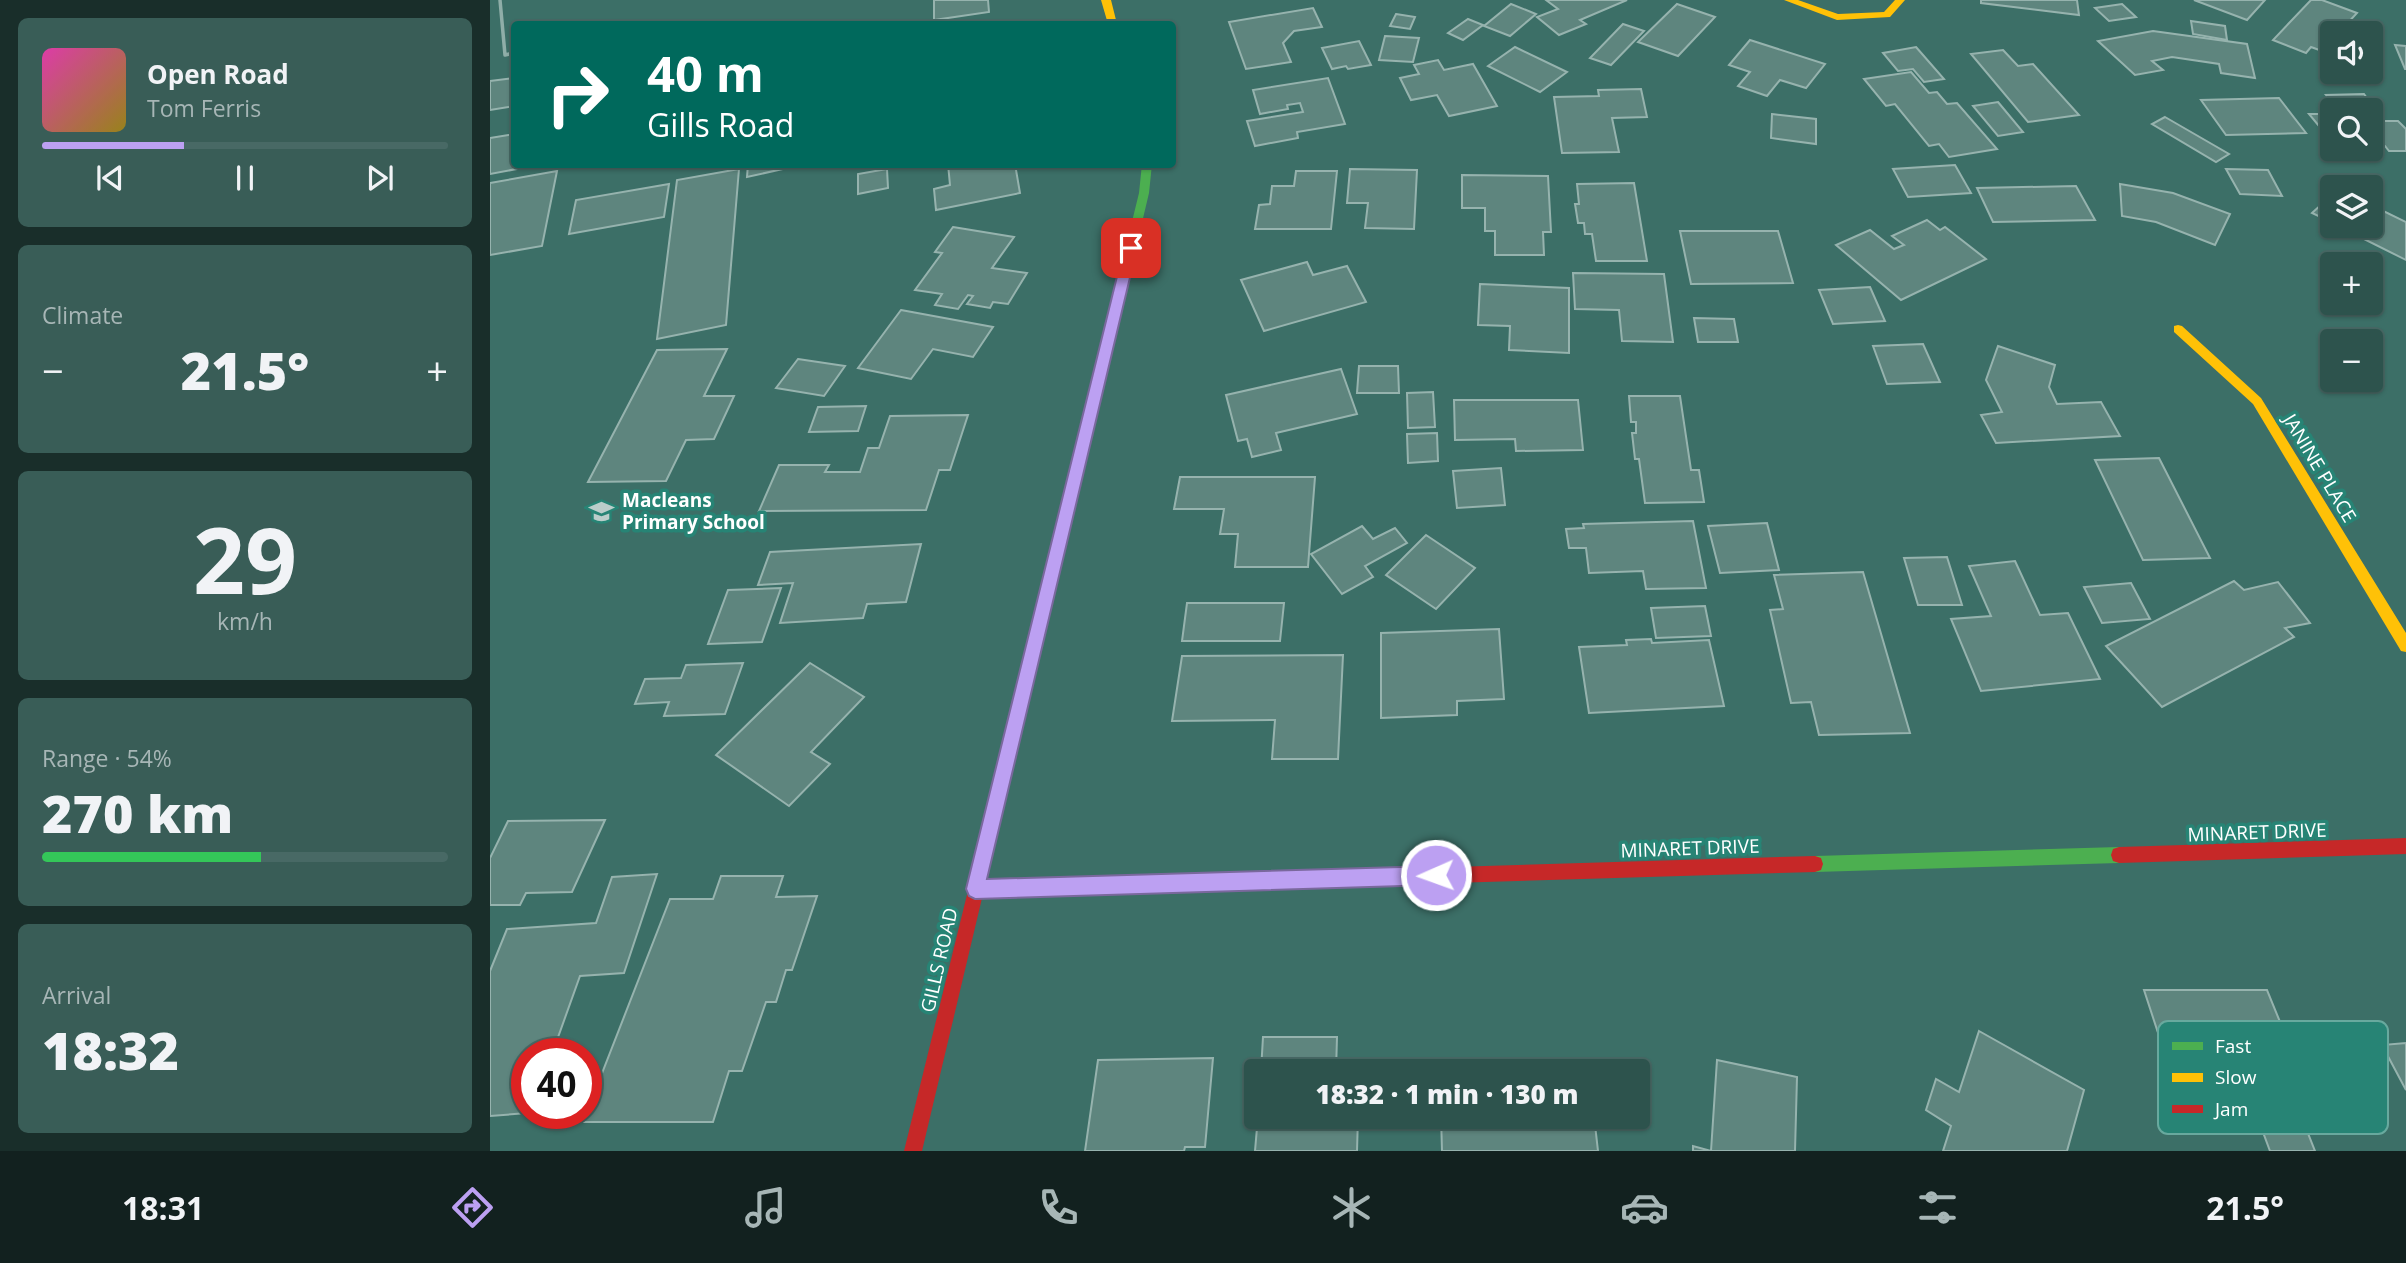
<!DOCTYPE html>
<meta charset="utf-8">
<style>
body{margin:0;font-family:"Open Sans",sans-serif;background:#395d57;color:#f1f3f6;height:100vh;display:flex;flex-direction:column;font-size:26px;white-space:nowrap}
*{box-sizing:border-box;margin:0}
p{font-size:23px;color:#a7b6b6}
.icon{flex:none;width:38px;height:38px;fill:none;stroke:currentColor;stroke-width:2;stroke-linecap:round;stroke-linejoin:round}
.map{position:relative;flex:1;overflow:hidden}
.side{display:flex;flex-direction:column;gap:18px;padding:18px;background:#192e2a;width:490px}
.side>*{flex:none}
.top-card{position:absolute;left:21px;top:21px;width:665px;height:147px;border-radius:7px;box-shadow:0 2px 5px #0004,0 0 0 2px #486965;background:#00695c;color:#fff;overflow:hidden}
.fabs{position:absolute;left:1830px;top:21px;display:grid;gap:14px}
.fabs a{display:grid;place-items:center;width:63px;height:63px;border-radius:7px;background:#2d534d;box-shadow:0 2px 5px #0004,0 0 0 2px #486965;font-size:35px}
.speed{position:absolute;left:21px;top:1038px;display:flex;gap:14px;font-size:35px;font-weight:700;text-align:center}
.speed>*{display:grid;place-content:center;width:91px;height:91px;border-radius:50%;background:#2d534d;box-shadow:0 2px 5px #0004,0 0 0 2px #486965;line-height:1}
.speed .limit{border:10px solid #d22;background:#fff;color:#111}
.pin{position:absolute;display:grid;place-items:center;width:60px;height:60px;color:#fff;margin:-30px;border-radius:14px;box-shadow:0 4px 10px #0006}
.me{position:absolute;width:77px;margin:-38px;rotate:268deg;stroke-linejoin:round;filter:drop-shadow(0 0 5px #0008)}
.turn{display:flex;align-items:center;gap:24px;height:147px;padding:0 21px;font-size:32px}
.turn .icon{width:91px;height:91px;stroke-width:2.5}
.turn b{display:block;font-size:49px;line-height:60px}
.big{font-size:52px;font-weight:800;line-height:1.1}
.side .card{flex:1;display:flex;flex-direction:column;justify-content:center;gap:10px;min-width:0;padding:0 24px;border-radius:10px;background:#395d57}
.side .dial{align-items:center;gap:0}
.dial b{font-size:91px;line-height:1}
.song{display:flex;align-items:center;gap:21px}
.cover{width:84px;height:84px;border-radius:10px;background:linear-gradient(135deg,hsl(320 70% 55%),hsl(50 70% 35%))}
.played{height:7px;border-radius:4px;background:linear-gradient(90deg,#bca0f2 35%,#486965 35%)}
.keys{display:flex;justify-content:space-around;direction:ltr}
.heat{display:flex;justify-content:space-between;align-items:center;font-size:38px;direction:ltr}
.charge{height:10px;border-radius:5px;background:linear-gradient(90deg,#34c759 54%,#486965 0)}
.trip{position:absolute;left:754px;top:1059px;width:406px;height:70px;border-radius:7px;background:#2d534d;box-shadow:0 2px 5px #0004,0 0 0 2px #486965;font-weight:800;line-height:70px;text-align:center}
.menu{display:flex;height:112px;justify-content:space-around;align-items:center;background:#12211f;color:#a7b6b6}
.menu .icon{width:49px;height:49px}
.menu .on{color:#bca0f2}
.menu b{font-size:32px;color:#f1f3f6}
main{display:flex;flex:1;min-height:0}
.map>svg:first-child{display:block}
.building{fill:#5e857e;stroke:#96b3ae;stroke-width:2}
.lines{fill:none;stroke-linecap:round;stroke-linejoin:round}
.lane{stroke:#8faea8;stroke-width:3.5}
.fast{fill:#4caf50;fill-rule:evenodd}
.slow{fill:#ffc107;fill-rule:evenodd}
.jam{fill:#c62828;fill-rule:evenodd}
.route{fill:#bca0f2;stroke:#7a689d;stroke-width:2}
.labels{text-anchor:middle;stroke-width:7;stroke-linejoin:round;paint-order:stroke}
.street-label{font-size:19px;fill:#fff;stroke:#278475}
.poi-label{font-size:19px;font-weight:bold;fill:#fff;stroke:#278475;text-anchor:start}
.key{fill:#278475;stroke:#68a99e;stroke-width:2}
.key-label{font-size:19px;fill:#fff}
</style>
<main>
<section class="side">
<div class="card">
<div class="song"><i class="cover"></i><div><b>Open Road</b><p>Tom Ferris</p></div></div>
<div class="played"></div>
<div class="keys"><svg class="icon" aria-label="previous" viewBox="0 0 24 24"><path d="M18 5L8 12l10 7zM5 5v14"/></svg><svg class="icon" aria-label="pause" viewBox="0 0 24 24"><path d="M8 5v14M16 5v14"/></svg><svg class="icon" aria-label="next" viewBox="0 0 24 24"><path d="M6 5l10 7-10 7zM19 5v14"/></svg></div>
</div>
<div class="card"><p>Climate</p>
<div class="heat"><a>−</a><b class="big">21.5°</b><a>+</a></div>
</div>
<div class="card dial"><b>29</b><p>km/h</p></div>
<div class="card"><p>Range · 54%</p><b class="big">270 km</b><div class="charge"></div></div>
<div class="card"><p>Arrival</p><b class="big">18:32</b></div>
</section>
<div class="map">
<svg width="1916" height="1151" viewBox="0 0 1916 1151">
<rect width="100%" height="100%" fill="#3c6f67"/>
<g class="building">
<path d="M 444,0 L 498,0 L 499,12 L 444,20 Z"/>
<path d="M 1056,0 L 1137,0 L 1090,20 L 1096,24 L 1069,35 L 1047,17 L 1068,9 Z"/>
<path d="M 1491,0 L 1587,0 L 1589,15 L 1491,3 Z"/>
<path d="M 1704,0 L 1775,0 L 1757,20 Z"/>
<path d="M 1821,0 L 1832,0 L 1867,13 L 1854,27 L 1861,29 L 1857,33 L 1843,33 L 1843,55 L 1821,47 L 1816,53 L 1783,40 Z"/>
<path d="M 1021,4 L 1046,14 L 1020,36 L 994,26 Z"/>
<path d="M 1187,4 L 1225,17 L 1188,56 L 1148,42 Z"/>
<path d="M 1632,4 L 1646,17 L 1619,21 L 1605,8 Z"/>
<path d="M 823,8 L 832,27 L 804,31 L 793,43 L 801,62 L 756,69 L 739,22 Z"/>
<path d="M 906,14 L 925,17 L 920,29 L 900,26 Z"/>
<path d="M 978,19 L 993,25 L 973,40 L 958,33 Z"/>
<path d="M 1701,21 L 1735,26 L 1737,40 L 1703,34 Z"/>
<path d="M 1133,24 L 1154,31 L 1121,65 L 1100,58 Z"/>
<path d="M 1663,31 L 1757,44 L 1765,78 L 1731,73 L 1729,64 L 1682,57 L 1662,61 L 1673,70 L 1645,75 L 1608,41 Z"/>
<path d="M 895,36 L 929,38 L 923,62 L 889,60 Z"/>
<path d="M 1260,40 L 1335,64 L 1316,88 L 1290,80 L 1277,96 L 1248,86 L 1260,72 L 1239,65 Z"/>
<path d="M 869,41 L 881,65 L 858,69 L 856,66 L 842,69 L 832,48 Z"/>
<path d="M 1905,45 L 1916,46 L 1916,69 L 1915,69 Z"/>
<path d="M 1025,47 L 1077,72 L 1050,92 L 998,66 Z"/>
<path d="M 1426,47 L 1454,79 L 1434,82 L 1423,69 L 1408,71 L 1393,53 Z"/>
<path d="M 1513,50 L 1528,66 L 1543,64 L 1589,115 L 1538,122 L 1481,54 Z"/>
<path d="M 948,60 L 954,70 L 983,64 L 1007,106 L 959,116 L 947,95 L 921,100 L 910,78 L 929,74 L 924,65 Z"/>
<path d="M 1421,72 L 1439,93 L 1447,92 L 1457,104 L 1467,103 L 1507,149 L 1459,157 L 1449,144 L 1439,146 L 1405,104 L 1396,106 L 1374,79 Z"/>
<path d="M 24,78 L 24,106 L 0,110 L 0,81 Z"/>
<path d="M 838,78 L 855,124 L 807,132 L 808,138 L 765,146 L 757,121 L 813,112 L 810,103 L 797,105 L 798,109 L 770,114 L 763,90 Z"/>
<path d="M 1151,89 L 1157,117 L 1122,118 L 1129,152 L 1072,153 L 1064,97 L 1109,96 L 1108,90 Z"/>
<path d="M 1874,94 L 1894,121 L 1908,121 L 1916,129 L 1916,151 L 1899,151 L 1895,146 L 1881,147 L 1881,110 L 1848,110 L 1836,95 Z"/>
<path d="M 1789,98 L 1816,133 L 1736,135 L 1711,100 Z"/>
<path d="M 1508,102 L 1533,132 L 1508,136 L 1483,106 Z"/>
<path d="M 1282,114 L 1326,119 L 1326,144 L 1281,138 Z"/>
<path d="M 1819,114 L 1843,114 L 1843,143 Z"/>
<path d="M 1675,117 L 1739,154 L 1726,162 L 1662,124 Z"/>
<path d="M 24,134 L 24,164 L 48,165 L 0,174 L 0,138 Z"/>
<path d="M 258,164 L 315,164 L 257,177 Z"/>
<path d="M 458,164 L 525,164 L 530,193 L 446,210 L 444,189 L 460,185 Z"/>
<path d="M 1465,165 L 1481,193 L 1418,197 L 1403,169 Z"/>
<path d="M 249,169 L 236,325 L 167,339 L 187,180 Z"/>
<path d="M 397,169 L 398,188 L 368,194 L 368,174 Z"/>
<path d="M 860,169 L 927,170 L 924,229 L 875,228 L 878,203 L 857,203 Z"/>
<path d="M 1736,169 L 1778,170 L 1792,196 L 1750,194 Z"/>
<path d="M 67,171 L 52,246 L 0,255 L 0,183 Z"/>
<path d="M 806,171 L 847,171 L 841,229 L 765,229 L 769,205 L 780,204 L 782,186 L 804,186 Z"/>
<path d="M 972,175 L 1058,176 L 1061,232 L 1053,232 L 1054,255 L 1005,255 L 1005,231 L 995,231 L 995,208 L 972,208 Z"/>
<path d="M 1144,183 L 1157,261 L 1106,261 L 1102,234 L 1095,234 L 1094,223 L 1088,223 L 1085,204 L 1089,204 L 1087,184 Z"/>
<path d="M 179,184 L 174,217 L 79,234 L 86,200 Z"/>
<path d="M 1630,184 L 1683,193 L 1740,214 L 1725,245 L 1666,222 L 1632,216 Z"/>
<path d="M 1586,186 L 1605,220 L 1503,222 L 1487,188 Z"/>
<path d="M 1843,194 L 1843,223 L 1822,213 Z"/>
<path d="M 1881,205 L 1916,222 L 1916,260 L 1848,226 L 1881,226 Z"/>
<path d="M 1437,220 L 1450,230 L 1455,227 L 1496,259 L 1411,300 L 1346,245 L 1380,230 L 1404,249 L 1414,245 L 1402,236 Z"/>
<path d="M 463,227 L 524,237 L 502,268 L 537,273 L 518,304 L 503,302 L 500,308 L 477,304 L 483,296 L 478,295 L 468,309 L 445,305 L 452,294 L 425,290 L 452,253 L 445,252 Z"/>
<path d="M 1190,231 L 1288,231 L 1303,283 L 1201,284 Z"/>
<path d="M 817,262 L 823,275 L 857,266 L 876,302 L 774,331 L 751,280 Z"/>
<path d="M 1083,273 L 1174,274 L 1183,342 L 1132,341 L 1129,310 L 1085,309 Z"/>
<path d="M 990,284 L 1079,288 L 1079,353 L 1019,350 L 1020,326 L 988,325 Z"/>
<path d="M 1380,287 L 1395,321 L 1343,324 L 1329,290 Z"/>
<path d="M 411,310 L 503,327 L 483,357 L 443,349 L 421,379 L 368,368 Z"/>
<path d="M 1204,318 L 1244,319 L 1248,342 L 1208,342 Z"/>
<path d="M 1433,344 L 1450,382 L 1397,384 L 1383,346 Z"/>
<path d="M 1508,346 L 1565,365 L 1559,387 L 1567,404 L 1611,402 L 1630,436 L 1506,443 L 1491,415 L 1512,412 L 1496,380 Z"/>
<path d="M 237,349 L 214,396 L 244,396 L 224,439 L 196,440 L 176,481 L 98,482 L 167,350 Z"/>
<path d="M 308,359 L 355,366 L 334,396 L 286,388 Z"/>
<path d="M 869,366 L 908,366 L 909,393 L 867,393 Z"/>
<path d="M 851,369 L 867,414 L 786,433 L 791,450 L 762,457 L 757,439 L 748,441 L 736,395 Z"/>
<path d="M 943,392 L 945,427 L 918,428 L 917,393 Z"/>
<path d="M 1139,396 L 1190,396 L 1201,470 L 1209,470 L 1214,502 L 1155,503 L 1149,459 L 1145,459 L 1142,433 L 1146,433 L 1146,422 L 1141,422 Z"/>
<path d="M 964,400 L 1088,400 L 1093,450 L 1026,451 L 1025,439 L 965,440 Z"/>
<path d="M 376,406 L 368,431 L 319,432 L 328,407 Z"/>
<path d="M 478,415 L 460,470 L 449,470 L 436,510 L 269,511 L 289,465 L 339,465 L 335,472 L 370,472 L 378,448 L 389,448 L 400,416 Z"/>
<path d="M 947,433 L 948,461 L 918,463 L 917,434 Z"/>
<path d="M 1669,458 L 1720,558 L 1653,560 L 1605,460 Z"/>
<path d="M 1011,468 L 1015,505 L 967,508 L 963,471 Z"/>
<path d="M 690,477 L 825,477 L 818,567 L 745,567 L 748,534 L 730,534 L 734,509 L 684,509 Z"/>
<path d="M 1203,521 L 1216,588 L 1156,589 L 1153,571 L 1099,573 L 1096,548 L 1079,548 L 1076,529 L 1094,528 L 1093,524 Z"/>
<path d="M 1277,523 L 1289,570 L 1230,573 L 1218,526 Z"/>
<path d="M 872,526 L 883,539 L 905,528 L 917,543 L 875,566 L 883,577 L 852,594 L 821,554 Z"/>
<path d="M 936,535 L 985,568 L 946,609 L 896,575 Z"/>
<path d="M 431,544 L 416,602 L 377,604 L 373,618 L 290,623 L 303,583 L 268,585 L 280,552 Z"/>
<path d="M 1457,557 L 1472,605 L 1428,605 L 1414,558 Z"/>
<path d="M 1525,561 L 1550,615 L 1578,613 L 1610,679 L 1491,691 L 1461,619 L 1501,616 L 1479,566 Z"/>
<path d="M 1373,572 L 1420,733 L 1329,735 L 1321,702 L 1301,703 L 1280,610 L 1293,609 L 1284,575 Z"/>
<path d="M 1744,581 L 1754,590 L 1788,582 L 1820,623 L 1795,628 L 1804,637 L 1672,707 L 1616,646 Z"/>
<path d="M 1641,583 L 1660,619 L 1612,623 L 1594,587 Z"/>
<path d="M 291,588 L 272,642 L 218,644 L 238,590 Z"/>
<path d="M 697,603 L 794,603 L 790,641 L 692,641 Z"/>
<path d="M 1215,606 L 1221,636 L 1166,638 L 1161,608 Z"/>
<path d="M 1009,629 L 1014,699 L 967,701 L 967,715 L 891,718 L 891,633 Z"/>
<path d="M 1161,639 L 1162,643 L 1219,640 L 1234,706 L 1099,713 L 1089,647 L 1137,645 L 1136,640 Z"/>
<path d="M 853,655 L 848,759 L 782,759 L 785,720 L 682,721 L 692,656 Z"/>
<path d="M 253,663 L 235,714 L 174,716 L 179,702 L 145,704 L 155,679 L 191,678 L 196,665 Z"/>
<path d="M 320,663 L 374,697 L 321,752 L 340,764 L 299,806 L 226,755 Z"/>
<path d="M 115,820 L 82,892 L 36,893 L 30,905 L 0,905 L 0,858 L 18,821 Z"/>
<path d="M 167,874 L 134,973 L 90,976 L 62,1054 L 37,1054 L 37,1113 L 0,1116 L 0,971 L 17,929 L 106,923 L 122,877 Z"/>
<path d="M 231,876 L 293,876 L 286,897 L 327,896 L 302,970 L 296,970 L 286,1002 L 276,1002 L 252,1071 L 239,1071 L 223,1122 L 93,1122 L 180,899 L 223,899 Z"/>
<path d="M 1654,990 L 1777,990 L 1819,1093 L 1802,1093 L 1825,1151 L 1780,1151 L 1761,1100 L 1690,1100 Z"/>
<path d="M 1489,1031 L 1594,1090 L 1577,1151 L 1453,1151 L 1461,1126 L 1436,1110 L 1446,1079 L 1469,1092 Z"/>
<path d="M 773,1037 L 847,1037 L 846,1071 L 771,1071 Z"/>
<path d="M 1916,1043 L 1916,1090 L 1892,1045 Z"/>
<path d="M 723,1058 L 715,1147 L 695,1147 L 694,1151 L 595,1151 L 608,1060 Z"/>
<path d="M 1227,1060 L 1307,1077 L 1305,1151 L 1203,1151 L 1203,1146 L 1221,1151 Z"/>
<path d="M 768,1116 L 868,1116 L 867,1151 L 765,1151 Z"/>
<path d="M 951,1116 L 1104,1116 L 1108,1151 L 952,1151 Z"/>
</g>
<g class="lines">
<path class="lane" d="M 10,0 L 15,55 L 24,53"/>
<g class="fast">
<path d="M 652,164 L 662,164 L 659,193 L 544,679 L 542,684 L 537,686 L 532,684 L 530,679 L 649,193 Z"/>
<path d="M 1629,847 L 1635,849 L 1637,855 L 1635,861 L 1629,863 L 1325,872 L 1319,870 L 1317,864 L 1319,858 L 1325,856 Z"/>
</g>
<g class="slow">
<path d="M 611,0 L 621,0 L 627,24 L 618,24 Z"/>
<path d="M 1294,0 L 1308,0 L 1348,14 L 1394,12 L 1405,0 L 1415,0 L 1400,17 L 1347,20 Z"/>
<path d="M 1688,325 L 1692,326 L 1771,398 L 1916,633 L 1916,652 L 1911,651 L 1763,404 L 1684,332 L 1684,326 Z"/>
<path d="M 862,870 L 868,872 L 870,878 L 868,884 L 862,886 L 485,897 L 479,895 L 477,889 L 479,883 L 485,881 Z"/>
</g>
<g class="jam">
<path d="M 537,672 L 542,674 L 544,679 L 432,1151 L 414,1151 L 530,679 L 532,674 Z"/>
<path d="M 1916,838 L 1916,854 L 1629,863 L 1623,861 L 1621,855 L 1623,849 L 1629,847 Z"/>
<path d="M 1325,856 L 1331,858 L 1333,864 L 1331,870 L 1325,872 L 862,886 L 856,884 L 854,878 L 856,872 L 862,870 Z"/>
</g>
</g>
<path class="route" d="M 641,244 L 647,248 L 497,879 L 946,866 L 953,869 L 956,875 L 953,882 L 946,885 L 485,899 L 479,896 L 476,889 L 634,248 Z"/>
<defs>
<symbol id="school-bare" viewBox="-9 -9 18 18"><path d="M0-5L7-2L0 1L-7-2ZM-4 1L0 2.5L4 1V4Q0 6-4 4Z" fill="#bbcdca" stroke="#278475" stroke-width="2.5" paint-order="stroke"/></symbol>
</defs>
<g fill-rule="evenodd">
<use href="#school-bare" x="94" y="494" width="35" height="35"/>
</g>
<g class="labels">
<g class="street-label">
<text transform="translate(1830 468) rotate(59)" y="7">JANINE PLACE</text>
<text transform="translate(1767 832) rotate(-2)" y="7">MINARET DRIVE</text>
<text transform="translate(1200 848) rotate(-2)" y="7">MINARET DRIVE</text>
<text transform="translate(449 960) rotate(-77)" y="7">GILLS ROAD</text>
</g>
<g class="poi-label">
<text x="132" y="507">Macleans<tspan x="132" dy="22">Primary School</tspan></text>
</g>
</g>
<rect x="1668" y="1021" width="230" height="113" rx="10" class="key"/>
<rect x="1682" y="1042" width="31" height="8" fill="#4caf50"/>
<rect x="1682" y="1073" width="31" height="9" fill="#ffc107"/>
<rect x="1682" y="1105" width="31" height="8" fill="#c62828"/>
<g class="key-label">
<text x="1725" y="1053">Fast</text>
<text x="1725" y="1084">Slow</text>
<text x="1725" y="1116">Jam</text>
</g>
</svg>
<div class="fabs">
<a><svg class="icon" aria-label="sound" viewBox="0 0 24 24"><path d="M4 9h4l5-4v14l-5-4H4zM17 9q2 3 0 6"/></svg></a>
<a><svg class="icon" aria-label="search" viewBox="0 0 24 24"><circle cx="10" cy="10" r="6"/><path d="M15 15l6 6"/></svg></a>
<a><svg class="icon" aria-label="layers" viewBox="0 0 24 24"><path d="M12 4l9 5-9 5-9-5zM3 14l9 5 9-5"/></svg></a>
<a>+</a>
<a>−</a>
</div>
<div class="speed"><div class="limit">40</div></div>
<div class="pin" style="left:641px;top:248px;background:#d93025"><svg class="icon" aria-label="arrive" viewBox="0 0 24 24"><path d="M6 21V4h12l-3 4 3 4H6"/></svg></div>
<svg class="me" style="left:946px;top:875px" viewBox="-20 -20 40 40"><circle r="17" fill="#bca0f2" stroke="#fff" stroke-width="3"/><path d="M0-11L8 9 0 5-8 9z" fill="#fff"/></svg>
<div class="trip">18:32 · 1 min · 130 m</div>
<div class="top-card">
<div class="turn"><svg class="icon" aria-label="right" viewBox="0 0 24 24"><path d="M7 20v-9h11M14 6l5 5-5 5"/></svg><div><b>40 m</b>Gills Road</div></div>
</div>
</div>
</main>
<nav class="menu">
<b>18:31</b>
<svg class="icon on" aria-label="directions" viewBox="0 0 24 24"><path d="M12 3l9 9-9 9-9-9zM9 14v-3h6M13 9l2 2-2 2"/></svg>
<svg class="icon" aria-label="music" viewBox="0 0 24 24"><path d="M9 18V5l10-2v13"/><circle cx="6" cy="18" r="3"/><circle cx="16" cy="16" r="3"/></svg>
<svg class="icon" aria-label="phone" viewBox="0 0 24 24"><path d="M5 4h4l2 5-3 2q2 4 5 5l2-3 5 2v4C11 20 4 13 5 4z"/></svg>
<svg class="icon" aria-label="climate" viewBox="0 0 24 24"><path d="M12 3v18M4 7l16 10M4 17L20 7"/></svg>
<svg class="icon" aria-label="car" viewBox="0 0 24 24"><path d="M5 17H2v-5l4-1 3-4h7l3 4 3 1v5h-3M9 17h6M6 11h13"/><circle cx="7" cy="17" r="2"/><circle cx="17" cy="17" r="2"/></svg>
<svg class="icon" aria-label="filters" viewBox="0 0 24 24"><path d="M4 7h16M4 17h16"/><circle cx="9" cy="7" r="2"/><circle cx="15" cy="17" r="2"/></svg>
<b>21.5°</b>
</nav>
